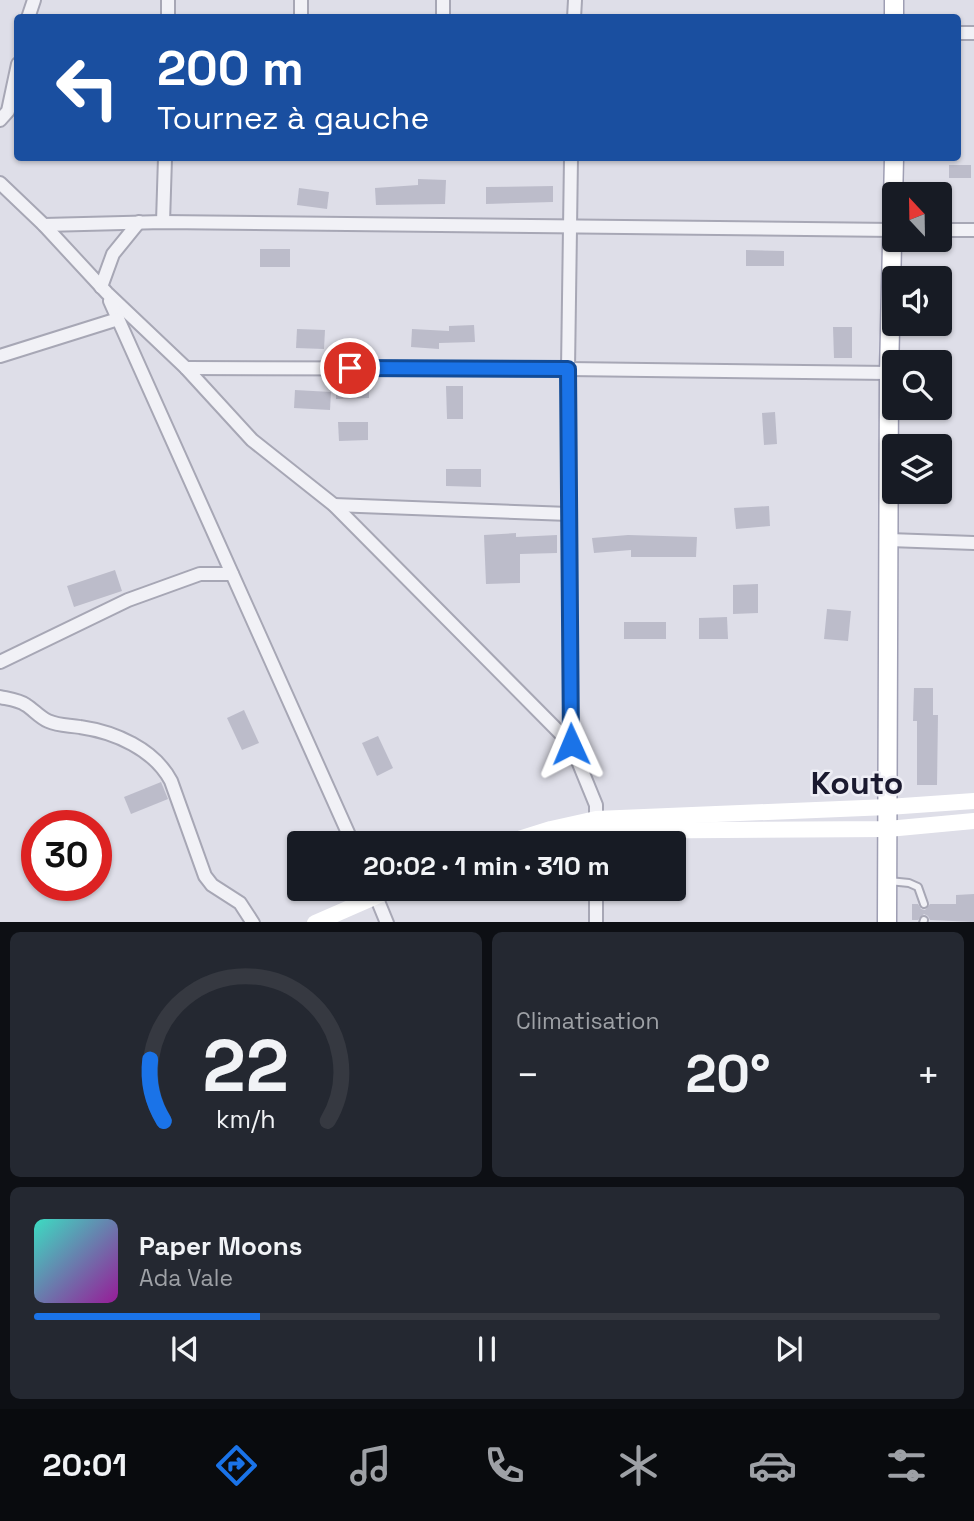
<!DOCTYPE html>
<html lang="fr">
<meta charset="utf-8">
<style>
body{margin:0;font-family:"Space Grotesk",sans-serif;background:#242831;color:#f1f3f6;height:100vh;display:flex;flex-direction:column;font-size:26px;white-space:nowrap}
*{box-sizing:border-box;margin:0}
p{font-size:23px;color:#9ea1a6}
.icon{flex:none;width:38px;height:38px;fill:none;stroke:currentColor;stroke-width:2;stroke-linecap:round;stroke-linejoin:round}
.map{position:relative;height:922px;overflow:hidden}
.details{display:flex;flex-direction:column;gap:10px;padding:10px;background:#0d0f14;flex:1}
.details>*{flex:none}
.top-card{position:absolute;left:14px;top:14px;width:947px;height:147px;border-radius:7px;box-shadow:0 2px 5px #0004;background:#1a4fa0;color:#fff;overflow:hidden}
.needle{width:46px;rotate:338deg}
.tools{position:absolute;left:882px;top:182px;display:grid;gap:14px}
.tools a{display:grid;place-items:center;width:70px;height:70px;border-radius:7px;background:#171b24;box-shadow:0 2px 5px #0004;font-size:35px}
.speed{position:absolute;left:21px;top:810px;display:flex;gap:14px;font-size:35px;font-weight:700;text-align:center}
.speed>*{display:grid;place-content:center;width:91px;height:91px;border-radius:50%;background:#171b24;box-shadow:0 2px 5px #0004;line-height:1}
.speed .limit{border:10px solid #d22;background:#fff;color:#111}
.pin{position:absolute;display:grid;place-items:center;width:60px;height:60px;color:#fff;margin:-30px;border:4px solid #fff;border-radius:50%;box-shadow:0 2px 7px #0007}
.me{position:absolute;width:77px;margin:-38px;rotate:359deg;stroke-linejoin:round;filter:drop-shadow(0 0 5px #0008)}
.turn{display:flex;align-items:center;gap:24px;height:147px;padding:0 28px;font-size:32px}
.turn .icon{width:91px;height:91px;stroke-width:2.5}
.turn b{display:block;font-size:49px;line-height:60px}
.big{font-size:52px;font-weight:800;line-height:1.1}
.details .widget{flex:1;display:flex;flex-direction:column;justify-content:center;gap:10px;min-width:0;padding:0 24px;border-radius:10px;background:#242831}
.details .dial{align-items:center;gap:0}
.dial svg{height:182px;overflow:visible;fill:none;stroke:#363941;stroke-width:7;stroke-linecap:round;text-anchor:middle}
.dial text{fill:#f1f3f6;stroke:none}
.song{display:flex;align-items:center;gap:21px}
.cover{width:84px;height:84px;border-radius:10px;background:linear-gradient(135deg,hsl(170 70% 55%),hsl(300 70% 35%))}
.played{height:7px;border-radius:4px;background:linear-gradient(90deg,#1a73e8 25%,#363941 25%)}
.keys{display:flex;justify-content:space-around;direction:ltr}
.heat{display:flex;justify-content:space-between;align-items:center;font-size:38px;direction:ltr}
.details .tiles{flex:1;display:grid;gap:10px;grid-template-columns:1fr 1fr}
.widget:last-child{grid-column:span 2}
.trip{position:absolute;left:287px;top:831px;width:399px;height:70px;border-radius:7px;background:#171b24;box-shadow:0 2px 5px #0004;font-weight:800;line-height:70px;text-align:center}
.menu{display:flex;height:112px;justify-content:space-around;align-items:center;background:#090b0e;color:#9ea1a6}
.menu .icon{width:49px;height:49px}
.menu .active{color:#1a73e8}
.menu b{font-size:32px;color:#f1f3f6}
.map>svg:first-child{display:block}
.building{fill:#bcbcca}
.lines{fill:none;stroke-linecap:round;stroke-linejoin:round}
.service-casing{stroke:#a7a7b5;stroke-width:10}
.minor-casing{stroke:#a7a7b5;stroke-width:16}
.primary-casing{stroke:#9e9eb3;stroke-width:21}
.service{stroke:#f1f1f6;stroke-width:6}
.minor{stroke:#f1f1f6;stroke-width:12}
.secondary{stroke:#fff;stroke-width:16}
.primary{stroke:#fff;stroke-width:18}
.route-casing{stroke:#114b97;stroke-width:18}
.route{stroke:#1a73e8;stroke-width:12}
.labels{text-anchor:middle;stroke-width:5;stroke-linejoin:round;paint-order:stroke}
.district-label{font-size:32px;font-weight:bold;fill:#1b1a2f;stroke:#eeeef5}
</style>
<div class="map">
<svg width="974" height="923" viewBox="0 0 974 923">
<rect width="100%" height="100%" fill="#dedee8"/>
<g class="building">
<rect x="949" y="165" width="22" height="13"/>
<path d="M 418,179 L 446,180 L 445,204 L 376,205 L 375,188 L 418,185 Z"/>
<path d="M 553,186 L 553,202 L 486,204 L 486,187 Z"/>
<path d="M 299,188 L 329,192 L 327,209 L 297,205 Z"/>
<rect x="260" y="249" width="30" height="18"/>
<path d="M 746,250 L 784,251 L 784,266 L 746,266 Z"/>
<path d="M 474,325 L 475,342 L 439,343 L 439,349 L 411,347 L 412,329 L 449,331 L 449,326 Z"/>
<path d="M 833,327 L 852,327 L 852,358 L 834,358 Z"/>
<path d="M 297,329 L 325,330 L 324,349 L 296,348 Z"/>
<path d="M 369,383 L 369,398 L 336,399 L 336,384 Z"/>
<path d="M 446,386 L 463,386 L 463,419 L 447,419 Z"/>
<path d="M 295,390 L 331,392 L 330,410 L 294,408 Z"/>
<path d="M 775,412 L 777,444 L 764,445 L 762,413 Z"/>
<path d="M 338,422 L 368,422 L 368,440 L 339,441 Z"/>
<path d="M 446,469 L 481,469 L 481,487 L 446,486 Z"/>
<path d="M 769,506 L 770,526 L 736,529 L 734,508 Z"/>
<path d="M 516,533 L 516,537 L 557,535 L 557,553 L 520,554 L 520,583 L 486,584 L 484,535 Z"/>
<path d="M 628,535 L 697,537 L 696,557 L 631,557 L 631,550 L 594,553 L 592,538 Z"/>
<path d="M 115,570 L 122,591 L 74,607 L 67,586 Z"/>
<path d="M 758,584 L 758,613 L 733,614 L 733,585 Z"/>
<path d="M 827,609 L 851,611 L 848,641 L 824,639 Z"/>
<path d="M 727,617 L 728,639 L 699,639 L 699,618 Z"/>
<rect x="624" y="622" width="42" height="17"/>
<path d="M 914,688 L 933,688 L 933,715 L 938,715 L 937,785 L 917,785 L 917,721 L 913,721 Z"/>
<path d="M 244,710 L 259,743 L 242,750 L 227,718 Z"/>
<path d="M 378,736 L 393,768 L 377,776 L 362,743 Z"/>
<path d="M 161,782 L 168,799 L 131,814 L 124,797 Z"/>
<path d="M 974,894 L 974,922 L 930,920 L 928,916 L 924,914 L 918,920 L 912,920 L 912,904 L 918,904 L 921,909 L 925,910 L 930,904 L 956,904 L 956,895 Z"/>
</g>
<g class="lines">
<defs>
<g id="service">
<path d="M 889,881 L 909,883 L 918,887 L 924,904"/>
<path d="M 923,923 L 924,920"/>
</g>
<g id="minor">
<path d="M 443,0 L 443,18"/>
<path d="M 28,18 L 34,0"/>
<path d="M 168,18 L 168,0"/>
<path d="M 301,18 L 301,0"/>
<path d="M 574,18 L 575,0"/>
<path d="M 957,33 L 974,33"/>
<path d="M 0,120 L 8,111 L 18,64"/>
<path d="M 0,183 L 44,225 L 107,293 L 186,368 L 252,440 L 334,505 L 571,744 L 596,805 L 596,844"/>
<path d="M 163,222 L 165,158"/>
<path d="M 44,225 L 163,222 L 894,230"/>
<path d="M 940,230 L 974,230"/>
<path d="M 101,287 L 113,254 L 139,222"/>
<path d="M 110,301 L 353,844"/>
<path d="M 0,356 L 118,319"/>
<path d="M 186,368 L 568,369 L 889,373"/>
<path d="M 334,505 L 569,514"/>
<path d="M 889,540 L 974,543"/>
<path d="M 0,662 L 128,600 L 200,574 L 232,574"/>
<path d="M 0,697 C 9,699 19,700 26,705 C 34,710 39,717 48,721 C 59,726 69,725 80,727 C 115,732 154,749 171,781 L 205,876 L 212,885 L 240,903 L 253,923"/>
<path d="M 571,744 L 568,369 L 571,158"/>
<path d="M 373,889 L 387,923"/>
<path d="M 596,923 L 596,889"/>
</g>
<g id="primary">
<path d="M 894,18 L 894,0"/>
<path d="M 887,923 L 889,373 L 894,158"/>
</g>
</defs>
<use href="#service" class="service-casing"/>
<use href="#minor" class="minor-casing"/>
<use href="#primary" class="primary-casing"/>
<use href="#service" class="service"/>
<use href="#minor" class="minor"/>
<g class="secondary">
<path d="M 567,831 L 888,829 L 974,821"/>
<path d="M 503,844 L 551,829 L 596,819 L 888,807 L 974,801"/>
<path d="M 315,923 L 393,889"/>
</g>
<use href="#primary" class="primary"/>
</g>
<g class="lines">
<defs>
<path id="route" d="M 350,368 L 568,369 L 571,744"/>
</defs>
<use href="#route" class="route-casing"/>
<use href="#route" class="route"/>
</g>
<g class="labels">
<g class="district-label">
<text x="857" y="794">Kouto</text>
</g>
</g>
</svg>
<div class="tools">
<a><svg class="needle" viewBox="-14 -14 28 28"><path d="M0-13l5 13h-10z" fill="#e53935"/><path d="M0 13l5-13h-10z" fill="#9ea1a6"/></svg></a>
<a><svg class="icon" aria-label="sound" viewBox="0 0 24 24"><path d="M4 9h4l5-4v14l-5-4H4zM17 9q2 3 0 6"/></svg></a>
<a><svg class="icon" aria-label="search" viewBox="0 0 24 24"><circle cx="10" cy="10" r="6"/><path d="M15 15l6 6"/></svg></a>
<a><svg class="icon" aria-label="layers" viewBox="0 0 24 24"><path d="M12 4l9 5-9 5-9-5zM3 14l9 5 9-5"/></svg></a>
</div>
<div class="speed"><div class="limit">30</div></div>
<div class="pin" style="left:350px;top:368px;background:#d93025"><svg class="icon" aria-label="arrive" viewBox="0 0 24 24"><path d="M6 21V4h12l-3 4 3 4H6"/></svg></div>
<svg class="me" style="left:571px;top:744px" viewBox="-20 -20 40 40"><path d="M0-17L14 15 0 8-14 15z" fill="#1a73e8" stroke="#fff" stroke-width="4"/></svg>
<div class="trip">20:02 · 1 min · 310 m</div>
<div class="top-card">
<div class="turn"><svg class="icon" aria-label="left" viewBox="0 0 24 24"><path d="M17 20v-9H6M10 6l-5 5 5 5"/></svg><div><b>200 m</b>Tournez à gauche</div></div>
</div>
</div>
<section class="details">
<div class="tiles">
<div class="widget dial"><svg viewBox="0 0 100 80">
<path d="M14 69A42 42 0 1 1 86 69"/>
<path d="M14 69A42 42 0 0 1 8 42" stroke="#1a73e8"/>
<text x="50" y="56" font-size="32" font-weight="700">22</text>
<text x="50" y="72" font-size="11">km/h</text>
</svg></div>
<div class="widget"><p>Climatisation</p>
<div class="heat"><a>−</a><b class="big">20°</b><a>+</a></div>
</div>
<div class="widget">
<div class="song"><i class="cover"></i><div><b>Paper Moons</b><p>Ada Vale</p></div></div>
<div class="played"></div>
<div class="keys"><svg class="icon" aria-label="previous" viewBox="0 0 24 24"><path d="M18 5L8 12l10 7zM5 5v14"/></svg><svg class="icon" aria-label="pause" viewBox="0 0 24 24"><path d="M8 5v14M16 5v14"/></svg><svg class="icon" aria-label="next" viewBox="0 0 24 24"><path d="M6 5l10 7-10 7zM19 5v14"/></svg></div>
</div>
</div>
</section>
<nav class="menu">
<b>20:01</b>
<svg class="icon active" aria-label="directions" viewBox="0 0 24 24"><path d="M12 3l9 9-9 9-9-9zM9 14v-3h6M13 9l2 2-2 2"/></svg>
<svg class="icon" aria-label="music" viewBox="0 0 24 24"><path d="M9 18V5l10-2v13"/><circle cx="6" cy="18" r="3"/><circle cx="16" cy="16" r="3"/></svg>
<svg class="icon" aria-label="phone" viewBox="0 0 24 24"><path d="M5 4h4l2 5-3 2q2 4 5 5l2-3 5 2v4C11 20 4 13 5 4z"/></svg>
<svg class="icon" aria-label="climate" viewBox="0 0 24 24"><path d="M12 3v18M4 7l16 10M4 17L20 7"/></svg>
<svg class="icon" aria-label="car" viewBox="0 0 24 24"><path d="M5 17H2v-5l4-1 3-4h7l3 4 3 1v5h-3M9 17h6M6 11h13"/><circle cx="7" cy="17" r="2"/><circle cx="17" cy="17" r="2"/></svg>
<svg class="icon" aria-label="filters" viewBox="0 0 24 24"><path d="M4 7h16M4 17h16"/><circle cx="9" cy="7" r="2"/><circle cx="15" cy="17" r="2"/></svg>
</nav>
